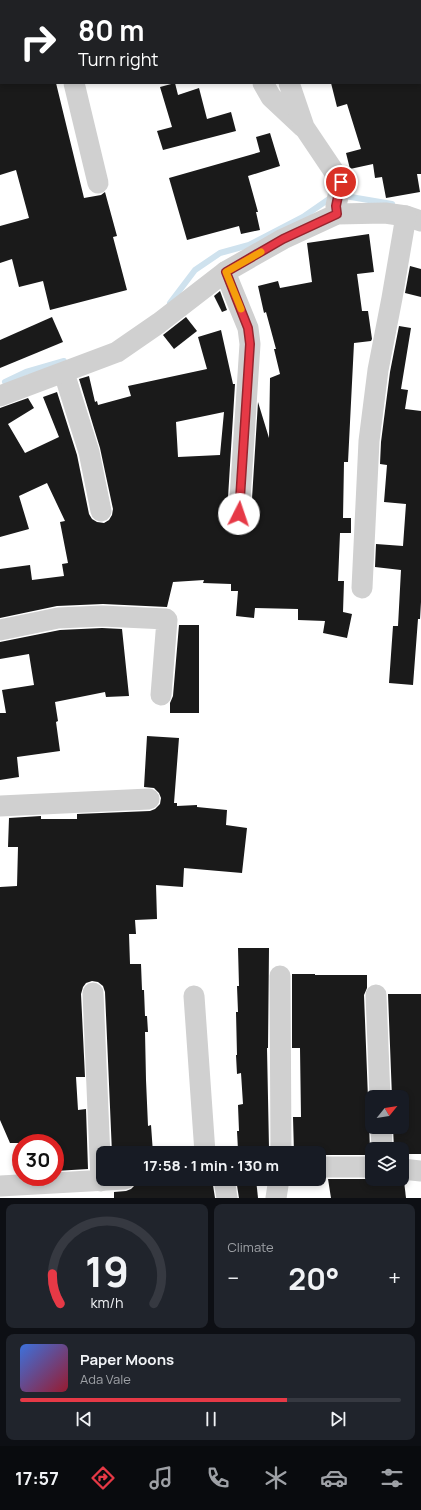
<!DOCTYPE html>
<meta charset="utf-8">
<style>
body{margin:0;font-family:Manrope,sans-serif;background:#20242c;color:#f1f3f6;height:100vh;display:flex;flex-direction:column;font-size:15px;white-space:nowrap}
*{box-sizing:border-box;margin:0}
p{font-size:13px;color:#9ea1a6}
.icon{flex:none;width:22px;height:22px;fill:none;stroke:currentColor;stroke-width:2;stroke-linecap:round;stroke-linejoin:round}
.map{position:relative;height:1198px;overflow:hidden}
.panel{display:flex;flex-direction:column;gap:6px;padding:6px;background:#0d0f14;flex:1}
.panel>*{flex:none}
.guide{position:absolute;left:0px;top:0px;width:421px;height:84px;box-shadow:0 2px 6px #0003;background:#202124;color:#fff;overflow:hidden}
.needle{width:26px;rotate:60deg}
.tools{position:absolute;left:365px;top:1090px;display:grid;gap:8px}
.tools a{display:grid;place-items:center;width:44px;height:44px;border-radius:8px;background:#171b24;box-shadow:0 2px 6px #0003;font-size:20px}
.speed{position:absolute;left:12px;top:1134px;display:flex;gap:8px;font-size:20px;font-weight:700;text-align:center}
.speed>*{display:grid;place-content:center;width:52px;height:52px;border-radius:50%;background:#171b24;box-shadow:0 2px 6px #0003;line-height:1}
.speed .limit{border:6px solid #d22;background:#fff;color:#111}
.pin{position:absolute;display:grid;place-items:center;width:34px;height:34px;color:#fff;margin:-17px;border:2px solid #fff;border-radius:50%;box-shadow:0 1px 4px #0007}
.me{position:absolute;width:44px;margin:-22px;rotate:4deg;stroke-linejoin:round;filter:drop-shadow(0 0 3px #0008)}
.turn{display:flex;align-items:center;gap:14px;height:84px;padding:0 12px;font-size:18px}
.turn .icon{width:52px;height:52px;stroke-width:2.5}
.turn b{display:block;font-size:28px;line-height:34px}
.big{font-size:30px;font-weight:700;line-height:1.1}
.panel .widget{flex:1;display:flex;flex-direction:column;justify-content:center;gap:6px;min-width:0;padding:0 14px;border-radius:8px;background:#20242c}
.panel .dial{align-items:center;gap:0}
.dial svg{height:104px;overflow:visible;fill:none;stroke:#363941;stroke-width:7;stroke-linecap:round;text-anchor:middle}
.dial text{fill:#f1f3f6;stroke:none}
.song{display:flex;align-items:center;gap:12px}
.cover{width:48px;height:48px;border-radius:6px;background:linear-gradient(135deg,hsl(220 70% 55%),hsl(350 70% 35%))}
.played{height:4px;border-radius:2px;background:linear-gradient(90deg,#e63946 70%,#363941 70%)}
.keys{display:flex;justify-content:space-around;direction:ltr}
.heat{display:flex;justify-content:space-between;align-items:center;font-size:22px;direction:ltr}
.panel .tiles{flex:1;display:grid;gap:6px;grid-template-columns:1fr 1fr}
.widget:last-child{grid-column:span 2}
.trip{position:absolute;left:96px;top:1146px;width:230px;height:40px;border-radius:8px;background:#171b24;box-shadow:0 2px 6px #0003;font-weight:700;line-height:40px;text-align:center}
.menu{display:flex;height:64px;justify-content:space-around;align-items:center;background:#090b0e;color:#9ea1a6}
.menu .icon{width:28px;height:28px}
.menu .on{color:#e63946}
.menu b{font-size:18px;color:#f1f3f6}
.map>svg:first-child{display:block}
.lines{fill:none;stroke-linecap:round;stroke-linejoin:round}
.stream{stroke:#cfe2ee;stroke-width:6}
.building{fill:#1a1a1a;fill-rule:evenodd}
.street{stroke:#d0d0d0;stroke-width:21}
.route-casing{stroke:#96252e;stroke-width:10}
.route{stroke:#e63946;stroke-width:7}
.slow{stroke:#f59e0b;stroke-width:7}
</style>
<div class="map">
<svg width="421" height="1198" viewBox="0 0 421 1198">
<rect width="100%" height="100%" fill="#fff"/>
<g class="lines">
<g class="stream">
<path d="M 342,196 L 345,196 L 392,204"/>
<path d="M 170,303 L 195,270 L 220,253 L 249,245 L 303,217 L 329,199 L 333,198"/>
<path d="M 5,382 L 26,372 L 64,361"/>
</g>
</g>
<g class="building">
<path d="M 0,83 L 56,83 L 84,198 L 101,195 L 105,192 L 117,236 L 113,237 L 127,290 L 50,310 L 43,281 L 19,287 L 12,259 L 0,263 L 0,226 L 29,218 L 16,170 L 0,175 Z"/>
<path d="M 175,83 L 178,95 L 199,88 L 207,119 L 231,112 L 236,131 L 163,150 L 157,131 L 172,127 L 160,87 Z"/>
<path d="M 331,83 L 421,83 L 421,174 L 417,174 L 420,192 L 386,198 L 382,177 L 375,178 L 373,164 L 350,169 L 346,153 L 361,149 L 347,104 L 337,107 Z"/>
<path d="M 270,133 L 280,166 L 248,176 L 258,212 L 256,212 L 260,230 L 241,234 L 239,226 L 187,240 L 169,178 L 260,152 L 256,137 Z"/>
<path d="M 369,234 L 374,272 L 357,274 L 362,311 L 368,311 L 372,339 L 371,341 L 354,343 L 348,462 L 344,462 L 343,518 L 351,518 L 351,533 L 340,533 L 338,581 L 344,581 L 343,612 L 352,614 L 347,638 L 323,633 L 325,621 L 298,620 L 298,609 L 255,608 L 254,618 L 236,616 L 238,591 L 231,591 L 231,584 L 203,583 L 204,580 L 173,582 L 167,607 L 103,604 L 57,606 L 0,618 L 0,569 L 30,565 L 32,580 L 64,576 L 62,564 L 68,563 L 60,522 L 65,521 L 47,483 L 19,496 L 29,529 L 0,537 L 0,408 L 28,398 L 34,408 L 8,424 L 25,453 L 59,437 L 43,397 L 57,392 L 77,455 L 89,514 L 92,519 L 97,522 L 104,523 L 109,520 L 112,515 L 113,509 L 100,448 L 79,379 L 89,376 L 95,402 L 97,401 L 98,405 L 131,396 L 128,386 L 207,369 L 198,337 L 221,330 L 233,384 L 235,384 L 227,514 L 228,520 L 233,524 L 239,526 L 244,525 L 249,521 L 251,515 L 258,402 L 269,438 L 270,378 L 280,374 L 274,349 L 276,349 L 266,312 L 264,313 L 258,286 L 278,281 L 280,288 L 312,282 L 307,243 ZM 224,412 L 220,455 L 178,457 L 176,422 Z"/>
<path d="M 410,266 L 421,269 L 421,297 L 405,293 Z"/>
<path d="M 220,291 L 227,310 L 222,312 L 214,296 Z"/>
<path d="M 52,317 L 63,342 L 0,368 L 0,340 Z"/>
<path d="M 186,317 L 197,331 L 174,349 L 163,335 Z"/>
<path d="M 399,326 L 411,328 L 401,389 L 408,390 L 405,409 L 421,411 L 421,602 L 420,619 L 418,619 L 413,685 L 389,683 L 393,626 L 398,626 L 401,570 L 375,567 L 376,544 L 403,546 L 406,504 L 384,502 L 387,465 L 380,464 L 381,442 L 390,372 Z"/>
<path d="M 179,625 L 199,625 L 199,713 L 170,713 L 170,703 L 173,696 Z"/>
<path d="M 102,628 L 122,629 L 129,696 L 106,697 L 105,692 L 55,702 L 58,721 L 56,722 L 60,751 L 17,757 L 19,777 L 0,780 L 0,713 L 6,713 L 2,690 L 34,685 L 29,654 L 0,659 L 0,642 L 60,630 Z"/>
<path d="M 147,736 L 179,738 L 174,803 L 177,803 L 177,806 L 197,805 L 197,807 L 227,810 L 226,825 L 247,828 L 242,873 L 184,868 L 183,887 L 156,885 L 157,919 L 135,920 L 136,934 L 129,934 L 130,964 L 141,964 L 142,990 L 144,990 L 145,1016 L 147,1016 L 148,1032 L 145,1032 L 146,1080 L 148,1126 L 151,1125 L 153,1153 L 112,1153 L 105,992 L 103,986 L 98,982 L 92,981 L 86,983 L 83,987 L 81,994 L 85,1077 L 76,1077 L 78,1110 L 86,1109 L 88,1169 L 55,1171 L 55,1143 L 10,1143 L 0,1120 L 0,887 L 17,886 L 18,847 L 8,847 L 9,818 L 41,816 L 41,819 L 77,819 L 77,814 L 150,811 L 155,809 L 160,804 L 161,798 L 159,793 L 154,788 L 144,787 Z"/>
<path d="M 238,948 L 269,948 L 268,1048 L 267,1048 L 269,1148 L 238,1150 L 237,1131 L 239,1131 L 238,1105 L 243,1104 L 241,1073 L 237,1074 L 236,1055 L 237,1055 L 236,1012 L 238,1012 L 237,986 L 239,986 Z"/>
<path d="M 292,974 L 315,974 L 315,975 L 367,975 L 367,988 L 364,995 L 370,1150 L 372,1155 L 325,1155 L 319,1154 L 319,1153 L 294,1153 L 293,1117 L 301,1117 L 300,1048 L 292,1048 Z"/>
<path d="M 388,994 L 421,994 L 421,1154 L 402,1154 L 402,1149 L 394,1149 L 393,1127 L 402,1127 L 402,1097 L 392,1097 Z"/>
<path d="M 172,1179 L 212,1179 L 215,1198 L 114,1198 L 114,1192 L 126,1191 L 131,1189 L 134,1186 Z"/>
<path d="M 236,1179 L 256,1179 L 258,1198 L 239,1198 Z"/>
<path d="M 328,1179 L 396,1179 L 404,1181 L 406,1198 L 331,1198 Z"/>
</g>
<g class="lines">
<g class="street">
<path d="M 54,0 L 54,1"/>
<path d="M 216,0 L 217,1"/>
<path d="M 287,1 L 287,0"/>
<path d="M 74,83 L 98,183"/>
<path d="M 263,83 L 271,97 L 303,127"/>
<path d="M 289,83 L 304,127 L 341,182 L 336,206 L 337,214"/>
<path d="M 225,272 L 248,328 L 250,344 L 239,514"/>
<path d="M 64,373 L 89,452 L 101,511"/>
<path d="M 0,396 L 117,352 L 159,323 L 225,272 L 283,239 L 337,214 L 385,213 L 406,216 L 421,221"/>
<path d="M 362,588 L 369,441 L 378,370 L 392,298 L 406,216"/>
<path d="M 0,630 L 58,618 L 102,616 L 166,619 L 167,620 L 161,695"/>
<path d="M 0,806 L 149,799"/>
<path d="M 280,976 L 281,1153"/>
<path d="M 93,993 L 101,1181"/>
<path d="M 376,995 L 380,1097"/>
<path d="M 194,996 L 205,1153"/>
<path d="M 381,1127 L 382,1149"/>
<path d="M 319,1167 L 372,1167"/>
<path d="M 402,1169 L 421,1171"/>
<path d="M 224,1179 L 227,1198"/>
<path d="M 0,1186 L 125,1179"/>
<path d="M 276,1198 L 279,1179"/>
</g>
</g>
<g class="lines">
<defs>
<path id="route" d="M 239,514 L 250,344 L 248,328 L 226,272 L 283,239 L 337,214 L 336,206 L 341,182"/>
</defs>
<use href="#route" class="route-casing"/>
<use href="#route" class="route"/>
<path class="slow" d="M 241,309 L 226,272 L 261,252"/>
</g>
</svg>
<div class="tools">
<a><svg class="needle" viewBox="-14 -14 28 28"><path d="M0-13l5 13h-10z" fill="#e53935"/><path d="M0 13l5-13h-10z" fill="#9ea1a6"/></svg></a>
<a><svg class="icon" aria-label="layers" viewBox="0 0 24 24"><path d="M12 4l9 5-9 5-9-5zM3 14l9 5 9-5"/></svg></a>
</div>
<div class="speed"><div class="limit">30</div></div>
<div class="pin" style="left:341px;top:182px;background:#d93025"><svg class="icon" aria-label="arrive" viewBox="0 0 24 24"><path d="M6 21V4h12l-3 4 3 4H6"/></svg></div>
<svg class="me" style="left:239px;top:514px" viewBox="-20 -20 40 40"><circle r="19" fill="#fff"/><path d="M0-13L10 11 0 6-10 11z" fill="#e63946"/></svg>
<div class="trip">17:58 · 1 min · 130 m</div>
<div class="guide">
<div class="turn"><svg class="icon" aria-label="right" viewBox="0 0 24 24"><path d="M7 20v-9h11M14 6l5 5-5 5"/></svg><div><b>80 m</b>Turn right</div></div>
</div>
</div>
<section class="panel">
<div class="tiles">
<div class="widget dial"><svg viewBox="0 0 100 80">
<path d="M14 69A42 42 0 1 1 86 69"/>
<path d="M14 69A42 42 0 0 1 8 46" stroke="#e63946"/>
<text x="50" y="56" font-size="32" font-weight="700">19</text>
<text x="50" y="72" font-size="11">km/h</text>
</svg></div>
<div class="widget"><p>Climate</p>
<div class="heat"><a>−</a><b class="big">20°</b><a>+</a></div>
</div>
<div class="widget">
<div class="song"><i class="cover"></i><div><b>Paper Moons</b><p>Ada Vale</p></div></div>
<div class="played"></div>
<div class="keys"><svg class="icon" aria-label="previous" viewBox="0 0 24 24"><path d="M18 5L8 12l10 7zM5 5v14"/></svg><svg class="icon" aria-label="pause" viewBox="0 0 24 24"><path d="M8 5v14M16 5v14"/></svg><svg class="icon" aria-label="next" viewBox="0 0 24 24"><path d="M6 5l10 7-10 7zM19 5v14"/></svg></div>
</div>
</div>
</section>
<nav class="menu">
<b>17:57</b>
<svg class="icon on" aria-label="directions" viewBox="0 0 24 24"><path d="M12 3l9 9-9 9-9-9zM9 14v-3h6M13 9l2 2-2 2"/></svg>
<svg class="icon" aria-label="music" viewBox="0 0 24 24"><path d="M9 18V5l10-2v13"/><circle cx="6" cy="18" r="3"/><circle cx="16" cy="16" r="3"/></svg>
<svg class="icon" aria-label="phone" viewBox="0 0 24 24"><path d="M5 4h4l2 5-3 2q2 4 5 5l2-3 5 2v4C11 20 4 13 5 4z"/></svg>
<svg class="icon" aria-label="climate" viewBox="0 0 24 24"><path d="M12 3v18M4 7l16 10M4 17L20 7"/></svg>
<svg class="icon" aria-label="car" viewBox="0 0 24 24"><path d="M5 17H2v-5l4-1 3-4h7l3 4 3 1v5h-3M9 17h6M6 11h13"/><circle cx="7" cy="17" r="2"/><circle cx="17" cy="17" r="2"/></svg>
<svg class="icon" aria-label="filters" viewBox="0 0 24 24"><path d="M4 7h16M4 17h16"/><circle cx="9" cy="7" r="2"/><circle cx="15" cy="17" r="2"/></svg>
</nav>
